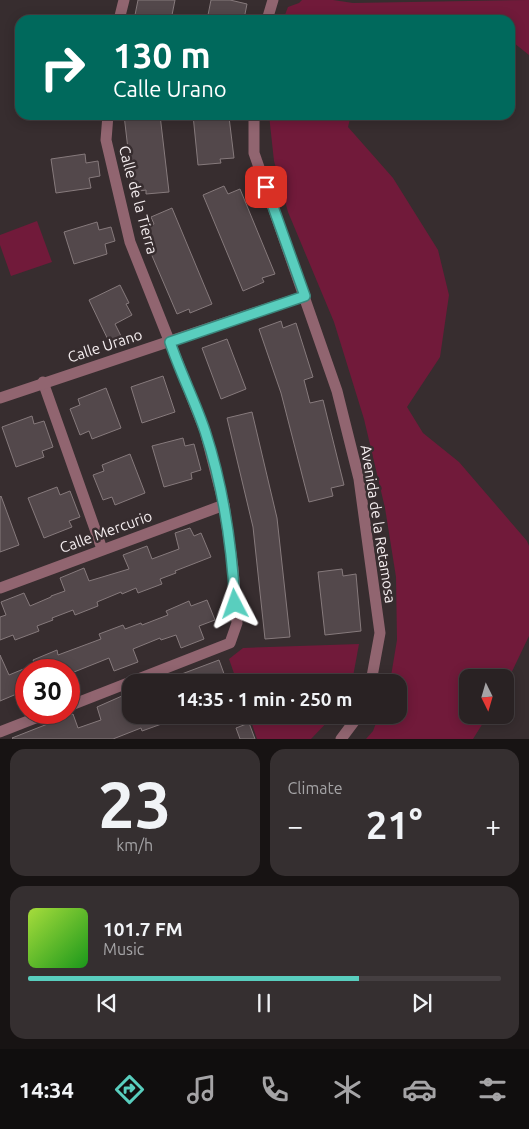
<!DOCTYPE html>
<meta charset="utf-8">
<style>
body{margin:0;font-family:Ubuntu,sans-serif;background:#352f30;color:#f1f3f6;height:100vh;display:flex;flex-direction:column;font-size:19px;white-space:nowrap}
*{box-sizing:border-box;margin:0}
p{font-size:16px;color:#a5a4a6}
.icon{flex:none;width:28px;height:28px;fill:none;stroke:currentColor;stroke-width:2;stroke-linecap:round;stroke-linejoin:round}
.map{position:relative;height:739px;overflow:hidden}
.details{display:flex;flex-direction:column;gap:10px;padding:10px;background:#171313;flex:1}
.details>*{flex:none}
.guide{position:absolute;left:15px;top:15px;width:500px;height:105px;border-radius:15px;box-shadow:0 2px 12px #0003,0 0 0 1px #453f41;background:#00695c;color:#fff;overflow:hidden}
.needle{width:32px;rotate:175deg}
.fabs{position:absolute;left:459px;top:669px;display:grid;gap:10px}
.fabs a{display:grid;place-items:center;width:55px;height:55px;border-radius:10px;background:#292223;box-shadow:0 2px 12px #0003,0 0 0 1px #453f41;font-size:25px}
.speed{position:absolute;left:15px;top:659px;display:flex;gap:10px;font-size:25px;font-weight:700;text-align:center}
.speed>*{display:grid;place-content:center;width:65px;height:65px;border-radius:50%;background:#292223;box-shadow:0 2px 12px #0003,0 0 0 1px #453f41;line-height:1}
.speed .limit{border:8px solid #d22;background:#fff;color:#111}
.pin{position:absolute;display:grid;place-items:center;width:42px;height:42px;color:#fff;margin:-21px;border-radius:10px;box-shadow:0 2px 8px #0006}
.me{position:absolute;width:55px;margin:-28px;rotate:356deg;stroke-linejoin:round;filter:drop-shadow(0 0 4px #0008)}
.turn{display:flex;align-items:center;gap:18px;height:105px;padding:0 15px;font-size:22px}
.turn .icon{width:65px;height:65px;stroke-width:2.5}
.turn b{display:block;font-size:35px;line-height:42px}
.big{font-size:38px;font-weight:600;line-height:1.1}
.details .widget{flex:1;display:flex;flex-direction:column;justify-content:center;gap:8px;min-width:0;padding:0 18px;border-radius:15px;background:#352f30}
.details .dial{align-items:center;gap:0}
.dial b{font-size:65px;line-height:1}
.song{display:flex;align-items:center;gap:15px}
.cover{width:60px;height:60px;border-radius:8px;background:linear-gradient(135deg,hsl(80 70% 55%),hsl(120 70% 35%))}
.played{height:5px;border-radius:2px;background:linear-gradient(90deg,#59cebe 70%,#453f41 70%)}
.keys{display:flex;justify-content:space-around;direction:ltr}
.heat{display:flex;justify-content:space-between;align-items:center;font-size:28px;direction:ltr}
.details .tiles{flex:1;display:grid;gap:10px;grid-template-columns:1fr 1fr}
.widget:last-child{grid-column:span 2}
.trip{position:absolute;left:122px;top:674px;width:285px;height:50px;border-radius:15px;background:#292223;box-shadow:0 2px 12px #0003,0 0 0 1px #453f41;font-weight:600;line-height:50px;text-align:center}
.tab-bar{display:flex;height:80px;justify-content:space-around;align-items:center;background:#100e0e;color:#a5a4a6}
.tab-bar .icon{width:35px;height:35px}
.tab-bar .selected{color:#59cebe}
.tab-bar b{font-size:22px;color:#f1f3f6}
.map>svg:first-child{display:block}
.green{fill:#711a3a}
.building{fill:#53484b;stroke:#867a7c}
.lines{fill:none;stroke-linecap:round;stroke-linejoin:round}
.street{stroke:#916570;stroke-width:11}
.route-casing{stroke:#3a867c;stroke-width:12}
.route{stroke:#59cebe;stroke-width:9}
.labels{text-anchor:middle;stroke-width:5;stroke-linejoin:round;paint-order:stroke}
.street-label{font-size:15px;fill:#f6eff1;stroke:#372d2f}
</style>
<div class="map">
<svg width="529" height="739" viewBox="0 0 529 739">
<rect width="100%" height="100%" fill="#372d2f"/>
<g class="green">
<path d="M 302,0 L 333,0 L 353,3 L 529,0 L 529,55 L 514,43 L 510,44 L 510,20 L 283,20 L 288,7 L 299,3 Z"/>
<path d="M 269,115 L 351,115 L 348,127 L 393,178 L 438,250 L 449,295 L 440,357 L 407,407 L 423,433 L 459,462 L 527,541 L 529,546 L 529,636 L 505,686 L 505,678 L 468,678 L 468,715 L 488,715 L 473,739 L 366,739 L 373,731 L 379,715 L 399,715 L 399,682 L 390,682 L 397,640 L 396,577 L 385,508 L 364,419 L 334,322 L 288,212 L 274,161 Z"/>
<path d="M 37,221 L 52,262 L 11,276 L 0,245 L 0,235 Z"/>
<path d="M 359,644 L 352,682 L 237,682 L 229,659 L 243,648 Z"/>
<path d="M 249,715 L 334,715 L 311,739 L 257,739 Z"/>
</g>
<g class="building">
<path d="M 138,0 L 175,0 L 171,20 L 134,20 Z"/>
<path d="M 211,0 L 230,0 L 247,4 L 244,19 L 231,16 L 230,20 L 207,20 Z"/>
<path d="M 124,115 L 160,115 L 169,192 L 146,194 L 146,190 L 133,192 Z"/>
<path d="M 193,115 L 215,115 L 216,119 L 229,117 L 234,158 L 220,159 L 221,163 L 198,165 Z"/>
<path d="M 85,154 L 86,163 L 98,161 L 100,176 L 89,178 L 91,188 L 56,193 L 51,159 Z"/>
<path d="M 224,186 L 228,194 L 240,189 L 275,274 L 262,278 L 264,282 L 243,291 L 203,195 Z"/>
<path d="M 172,208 L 212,304 L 190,313 L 189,309 L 177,314 L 141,230 L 154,224 L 151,217 Z"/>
<path d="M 97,222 L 99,230 L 111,227 L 115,241 L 105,244 L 107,254 L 74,264 L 64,232 Z"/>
<path d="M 120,285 L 129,303 L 126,304 L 132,315 L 115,324 L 123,340 L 111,346 L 89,300 Z"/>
<path d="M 281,321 L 283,328 L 296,323 L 313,377 L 304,380 L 310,403 L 323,400 L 344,485 L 331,488 L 333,496 L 309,502 L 281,393 L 259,329 Z"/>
<path d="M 227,339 L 246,389 L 221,399 L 202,348 Z"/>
<path d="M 163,376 L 175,412 L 142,423 L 131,387 Z"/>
<path d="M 106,388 L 121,428 L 92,439 L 89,431 L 80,435 L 70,409 L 80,405 L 78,399 Z"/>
<path d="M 252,412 L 277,518 L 290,637 L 265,639 L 253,527 L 227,418 Z"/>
<path d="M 32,416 L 34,424 L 44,421 L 53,447 L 42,451 L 44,457 L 16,467 L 2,427 Z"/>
<path d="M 183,438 L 185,446 L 194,444 L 201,470 L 191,473 L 192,479 L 164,487 L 152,446 Z"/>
<path d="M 130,454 L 145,493 L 115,505 L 112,497 L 103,500 L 93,475 L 104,471 L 102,465 Z"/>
<path d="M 57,487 L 60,495 L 70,491 L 80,517 L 69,521 L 72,527 L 44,538 L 28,498 Z"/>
<path d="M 1,496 L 19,545 L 0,552 L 0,497 Z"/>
<path d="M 190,528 L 194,536 L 201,533 L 211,557 L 175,571 L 176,573 L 160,579 L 162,584 L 138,593 L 136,588 L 122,594 L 121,592 L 97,602 L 98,606 L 75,615 L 73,610 L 52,618 L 53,620 L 37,626 L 39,631 L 15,640 L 13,635 L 0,640 L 0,617 L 6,615 L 1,602 L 24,593 L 30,606 L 51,597 L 51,596 L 65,591 L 60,578 L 84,568 L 89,581 L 129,569 L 123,555 L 147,546 L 152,559 L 179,549 L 175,533 Z"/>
<path d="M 342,569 L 343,576 L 356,574 L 361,631 L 325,635 L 318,572 Z"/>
<path d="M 207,600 L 215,620 L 199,626 L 204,639 L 181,648 L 176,635 L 161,640 L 160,638 L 133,649 L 138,662 L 114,671 L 109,658 L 69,674 L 69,670 L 37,670 L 33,660 L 57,650 L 58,655 L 101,639 L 99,634 L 123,625 L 125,629 L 141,623 L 142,625 L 168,615 L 166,611 L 189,601 L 191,606 Z"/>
<path d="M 0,655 L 9,675 L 26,668 L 26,690 L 0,701 Z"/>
<path d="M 219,660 L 227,682 L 163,682 L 163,681 Z"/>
<path d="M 131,692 L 131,715 L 181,715 L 181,717 L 142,731 L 141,728 L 113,739 L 13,739 L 12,738 L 73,714 L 78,728 L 101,720 L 97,707 Z"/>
<path d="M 249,723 L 255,739 L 240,739 L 236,728 Z"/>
</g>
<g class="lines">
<g class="street">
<path d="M 119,20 L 124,0"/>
<path d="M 267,20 L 273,0"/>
<path d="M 254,115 L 254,153 L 337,391 L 359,479 L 380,633 L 371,682"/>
<path d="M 43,382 L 102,549"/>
<path d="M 0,398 L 305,296"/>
<path d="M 0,588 L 224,505"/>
<path d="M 69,706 L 230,643 L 237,623 L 233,568 L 224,505 L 205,431 L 130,242 L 106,140 L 108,115"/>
<path d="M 0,732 L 51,712"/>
<path d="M 341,739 L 359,715"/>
</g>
</g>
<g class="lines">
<defs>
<path id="route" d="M 235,604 C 232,547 223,486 205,431 C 195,401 180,372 170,342 L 305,296 L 266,187"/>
</defs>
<use href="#route" class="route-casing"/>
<use href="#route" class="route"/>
</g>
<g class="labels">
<g class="street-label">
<text transform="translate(138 200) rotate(75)" y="5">Calle de la Tierra</text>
<text transform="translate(105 346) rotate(-18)" y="5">Calle Urano</text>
<text transform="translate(378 524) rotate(81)" y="5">Avenida de la Retamosa</text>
<text transform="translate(106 532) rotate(-20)" y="5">Calle Mercurio</text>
</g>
</g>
</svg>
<div class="fabs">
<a><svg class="needle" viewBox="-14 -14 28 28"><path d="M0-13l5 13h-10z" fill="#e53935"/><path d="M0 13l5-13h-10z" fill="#a5a4a6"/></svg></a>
</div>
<div class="speed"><div class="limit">30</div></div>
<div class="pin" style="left:266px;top:187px;background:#d93025"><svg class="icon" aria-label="arrive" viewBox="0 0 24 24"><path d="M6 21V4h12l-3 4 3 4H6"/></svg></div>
<svg class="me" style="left:235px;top:604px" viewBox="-20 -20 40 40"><path d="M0-17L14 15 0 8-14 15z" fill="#59cebe" stroke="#fff" stroke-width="4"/></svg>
<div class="trip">14:35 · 1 min · 250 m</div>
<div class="guide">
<div class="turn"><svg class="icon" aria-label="right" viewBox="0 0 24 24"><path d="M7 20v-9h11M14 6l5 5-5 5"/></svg><div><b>130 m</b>Calle Urano</div></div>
</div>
</div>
<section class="details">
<div class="tiles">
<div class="widget dial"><b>23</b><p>km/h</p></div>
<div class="widget"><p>Climate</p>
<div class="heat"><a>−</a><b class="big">21°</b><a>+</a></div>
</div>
<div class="widget">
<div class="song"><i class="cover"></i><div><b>101.7 FM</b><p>Music</p></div></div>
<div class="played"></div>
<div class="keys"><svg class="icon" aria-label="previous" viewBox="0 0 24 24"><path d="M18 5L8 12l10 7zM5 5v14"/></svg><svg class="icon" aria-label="pause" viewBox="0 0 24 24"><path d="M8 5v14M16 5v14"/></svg><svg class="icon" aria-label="next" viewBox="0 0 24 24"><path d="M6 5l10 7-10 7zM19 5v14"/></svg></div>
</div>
</div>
</section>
<nav class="tab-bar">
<b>14:34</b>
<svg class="icon selected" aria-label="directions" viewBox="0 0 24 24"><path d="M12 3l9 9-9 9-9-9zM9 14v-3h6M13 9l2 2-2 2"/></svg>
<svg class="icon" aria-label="music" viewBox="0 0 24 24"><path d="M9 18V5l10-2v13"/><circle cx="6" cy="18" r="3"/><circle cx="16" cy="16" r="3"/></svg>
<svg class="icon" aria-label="phone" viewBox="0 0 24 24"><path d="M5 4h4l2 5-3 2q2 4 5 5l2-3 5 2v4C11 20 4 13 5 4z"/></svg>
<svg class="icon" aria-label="climate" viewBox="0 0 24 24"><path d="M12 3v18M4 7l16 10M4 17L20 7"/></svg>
<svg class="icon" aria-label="car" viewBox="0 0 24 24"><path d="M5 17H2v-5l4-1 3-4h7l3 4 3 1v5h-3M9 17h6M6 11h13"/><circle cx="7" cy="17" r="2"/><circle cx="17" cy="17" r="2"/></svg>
<svg class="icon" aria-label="filters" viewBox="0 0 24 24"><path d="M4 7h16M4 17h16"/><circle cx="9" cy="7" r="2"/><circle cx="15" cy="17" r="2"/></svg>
</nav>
